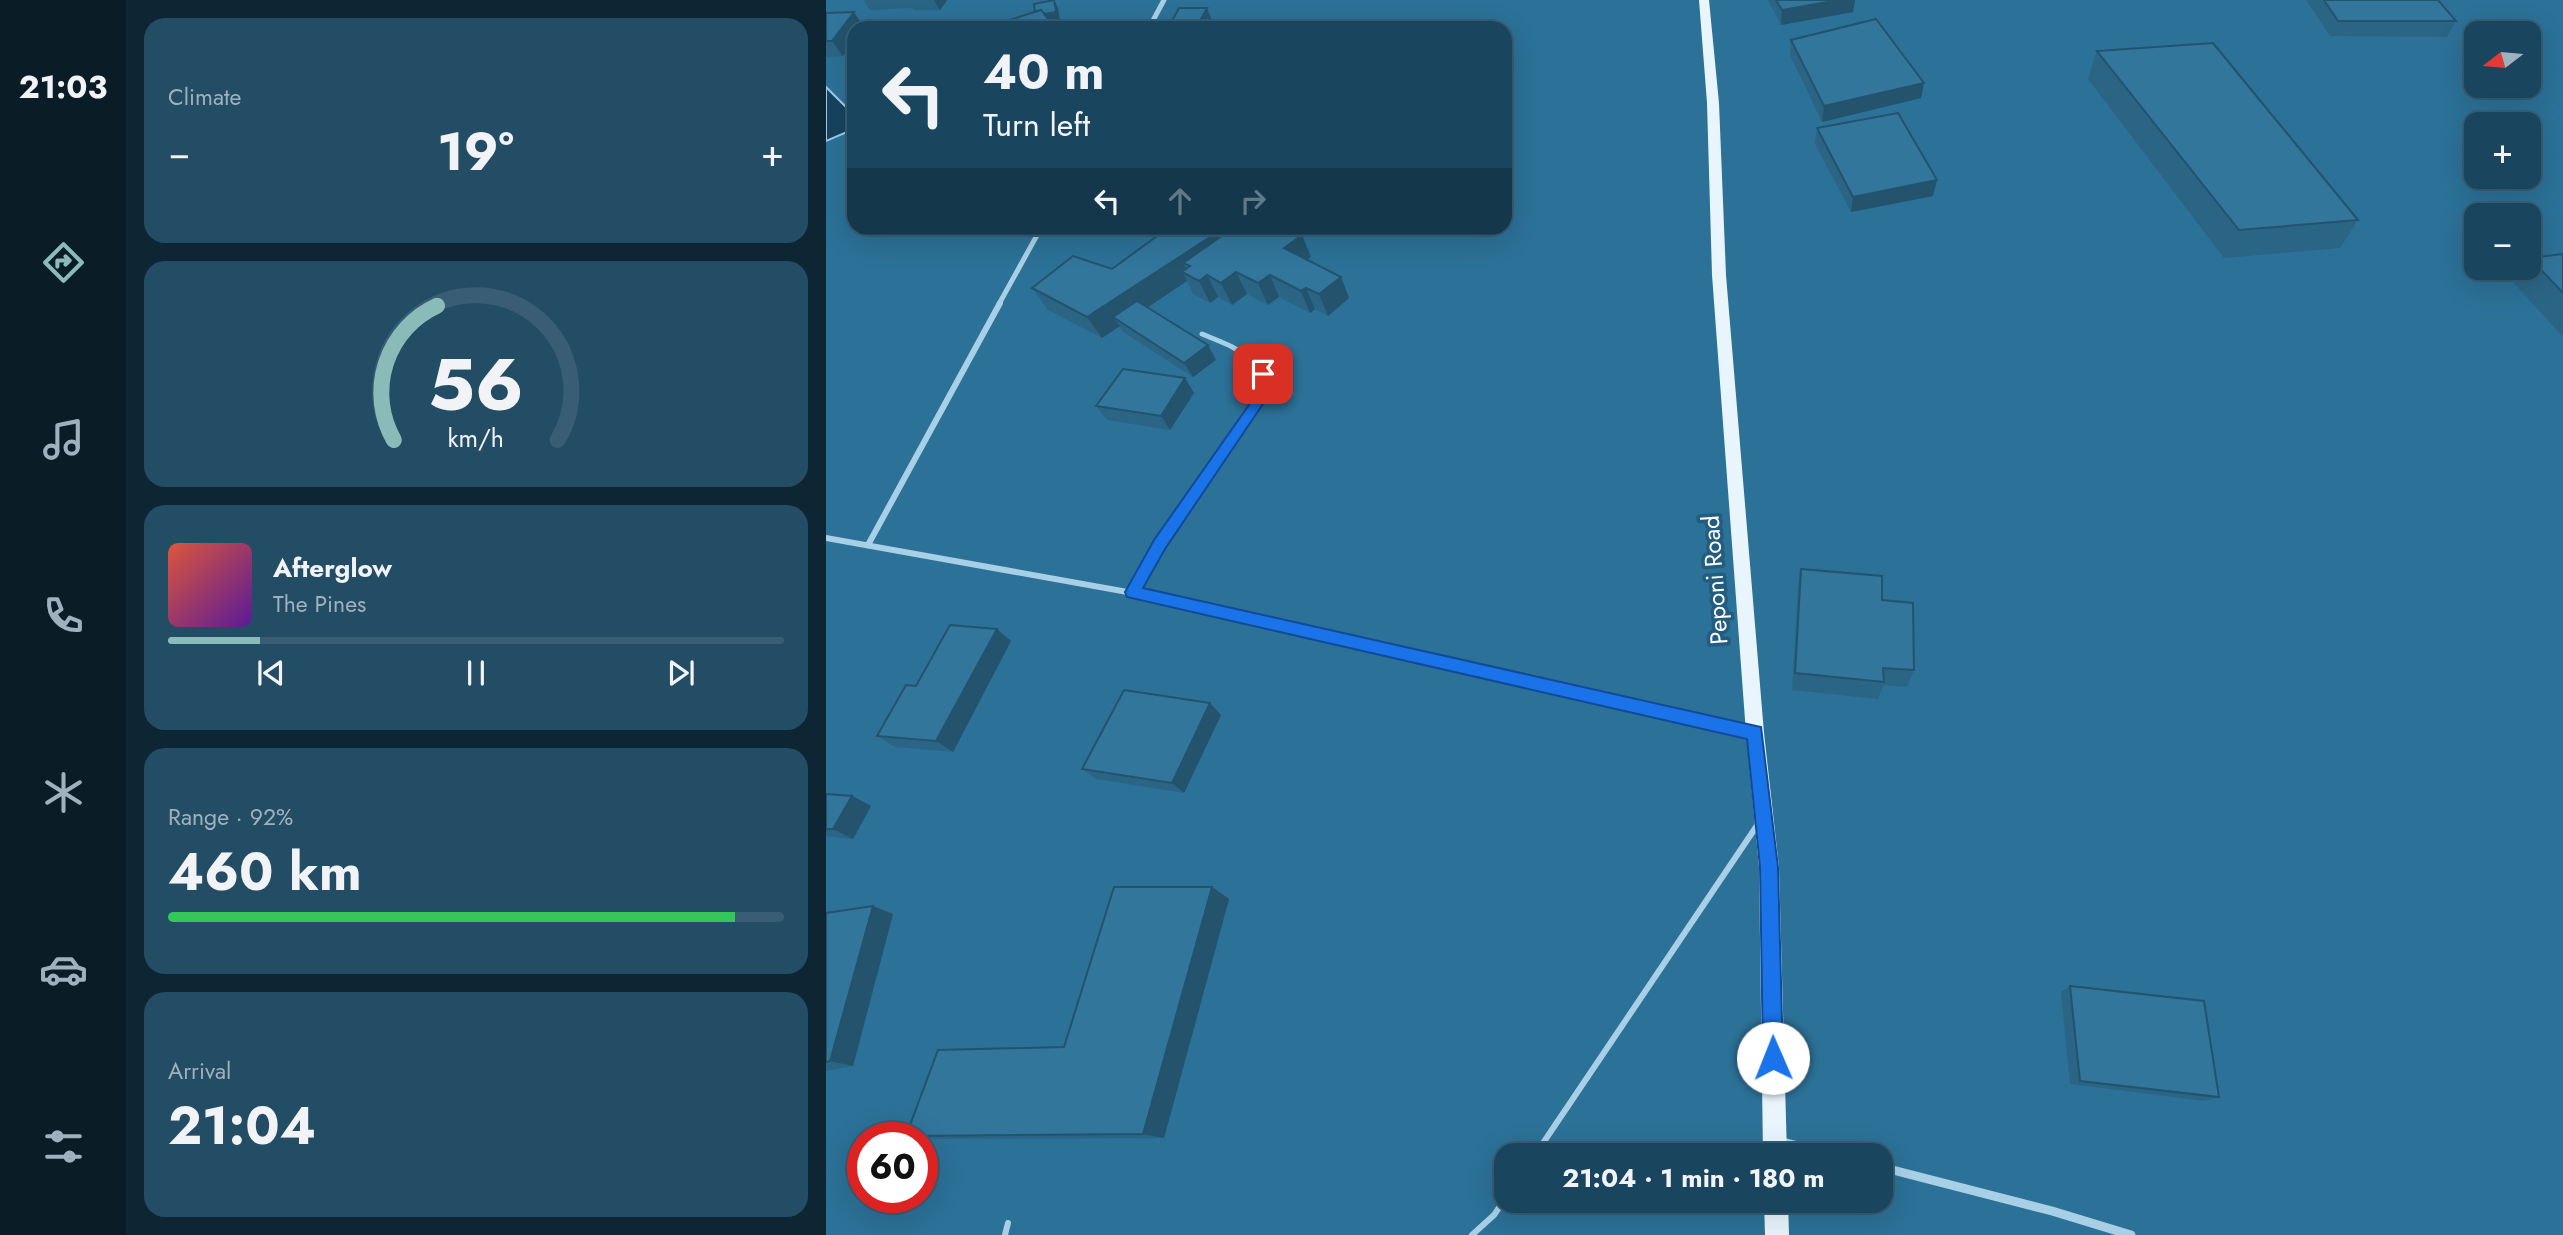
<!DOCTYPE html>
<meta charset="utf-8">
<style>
body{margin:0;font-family:Jost,sans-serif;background:#234c65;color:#f1f3f6;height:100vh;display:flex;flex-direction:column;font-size:26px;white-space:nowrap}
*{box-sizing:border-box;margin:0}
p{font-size:23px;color:#9fb1bd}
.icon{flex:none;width:38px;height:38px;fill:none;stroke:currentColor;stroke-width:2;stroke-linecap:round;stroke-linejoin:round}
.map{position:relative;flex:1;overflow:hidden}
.side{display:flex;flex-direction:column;gap:18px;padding:18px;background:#0e2634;width:700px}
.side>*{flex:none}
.top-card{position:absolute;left:21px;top:21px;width:665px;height:214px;border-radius:21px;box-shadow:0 7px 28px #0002,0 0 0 2px #385d74;background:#1a455f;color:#f1f3f6;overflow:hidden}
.needle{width:46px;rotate:254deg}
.fabs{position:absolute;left:1638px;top:21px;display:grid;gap:14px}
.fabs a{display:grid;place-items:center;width:77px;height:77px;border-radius:14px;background:#1a455f;box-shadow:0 7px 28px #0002,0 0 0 2px #385d74;font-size:35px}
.speed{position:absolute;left:21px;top:1122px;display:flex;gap:14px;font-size:35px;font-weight:700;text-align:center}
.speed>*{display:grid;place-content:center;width:91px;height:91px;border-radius:50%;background:#1a455f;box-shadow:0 7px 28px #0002,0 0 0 2px #385d74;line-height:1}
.speed .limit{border:10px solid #d22;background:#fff;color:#111}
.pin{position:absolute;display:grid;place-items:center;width:60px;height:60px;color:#fff;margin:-30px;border-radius:14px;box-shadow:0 4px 10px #0006}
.me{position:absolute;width:77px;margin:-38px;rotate:359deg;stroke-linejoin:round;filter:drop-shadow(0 0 5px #0008)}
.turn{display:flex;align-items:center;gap:24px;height:147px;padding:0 21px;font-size:32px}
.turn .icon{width:91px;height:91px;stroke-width:2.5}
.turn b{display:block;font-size:49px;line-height:60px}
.lanes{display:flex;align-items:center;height:66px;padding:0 21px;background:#0003;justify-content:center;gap:35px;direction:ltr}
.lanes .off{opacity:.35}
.big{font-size:52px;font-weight:700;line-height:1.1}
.side .card{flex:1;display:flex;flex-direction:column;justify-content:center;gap:10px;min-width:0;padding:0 24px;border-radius:21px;background:#234c65}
.side .dial{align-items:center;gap:0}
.dial svg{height:182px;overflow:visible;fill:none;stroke:#385d74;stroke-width:7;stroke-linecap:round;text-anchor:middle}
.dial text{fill:#f1f3f6;stroke:none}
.song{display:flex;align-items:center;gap:21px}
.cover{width:84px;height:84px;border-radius:10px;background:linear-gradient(135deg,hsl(10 70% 55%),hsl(270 70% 35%))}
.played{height:7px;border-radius:4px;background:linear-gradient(90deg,#8bbbb9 15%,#385d74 15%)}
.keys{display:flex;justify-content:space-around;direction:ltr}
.heat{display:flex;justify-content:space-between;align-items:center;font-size:38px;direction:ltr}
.charge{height:10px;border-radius:5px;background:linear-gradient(90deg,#34c759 92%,#385d74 0)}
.trip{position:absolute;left:668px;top:1143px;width:399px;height:70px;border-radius:21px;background:#1a455f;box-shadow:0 7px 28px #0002,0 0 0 2px #385d74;font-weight:700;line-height:70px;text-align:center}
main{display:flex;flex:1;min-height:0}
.tab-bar{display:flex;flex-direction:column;width:126px;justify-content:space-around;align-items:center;background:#0a1c26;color:#9fb1bd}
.tab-bar .icon{width:49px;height:49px}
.tab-bar .active{color:#8bbbb9}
.tab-bar b{font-size:32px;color:#f1f3f6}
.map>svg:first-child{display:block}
.green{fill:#2c7197;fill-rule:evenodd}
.water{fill:#17435f;stroke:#9bcde8;stroke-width:2}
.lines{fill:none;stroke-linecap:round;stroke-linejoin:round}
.lane-far1{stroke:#a7d0e7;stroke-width:5}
.lane{stroke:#a7d0e7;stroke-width:6}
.street-far2{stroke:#a7d0e7;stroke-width:5}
.street-far1{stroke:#a7d0e7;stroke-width:6}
.street{stroke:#a7d0e7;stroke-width:9}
.primary{fill:#e9f5fd;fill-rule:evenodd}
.wall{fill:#2b6586}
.shaded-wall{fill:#23536d}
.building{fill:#32769c;stroke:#23536d;stroke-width:2}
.route{fill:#1a73e8;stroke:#114b97;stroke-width:2}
.labels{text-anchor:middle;stroke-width:7;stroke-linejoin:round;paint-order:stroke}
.street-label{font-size:24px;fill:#fff;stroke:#225c7f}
</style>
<main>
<nav class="tab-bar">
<b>21:03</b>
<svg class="icon active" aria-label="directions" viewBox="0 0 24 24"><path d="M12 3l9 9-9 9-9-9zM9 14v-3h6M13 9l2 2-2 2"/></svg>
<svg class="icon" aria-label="music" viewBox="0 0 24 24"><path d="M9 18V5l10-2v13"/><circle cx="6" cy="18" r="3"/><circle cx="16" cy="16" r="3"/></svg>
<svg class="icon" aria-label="phone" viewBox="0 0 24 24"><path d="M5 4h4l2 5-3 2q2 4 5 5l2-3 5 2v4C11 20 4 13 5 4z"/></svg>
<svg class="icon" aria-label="climate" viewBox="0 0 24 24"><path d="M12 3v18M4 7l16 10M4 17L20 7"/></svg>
<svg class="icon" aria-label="car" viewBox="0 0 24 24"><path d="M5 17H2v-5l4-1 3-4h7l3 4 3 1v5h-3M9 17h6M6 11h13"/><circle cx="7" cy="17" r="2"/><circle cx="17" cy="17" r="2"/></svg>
<svg class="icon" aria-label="filters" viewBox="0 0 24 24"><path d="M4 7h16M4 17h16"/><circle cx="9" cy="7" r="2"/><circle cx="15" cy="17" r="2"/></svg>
</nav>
<section class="side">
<div class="card"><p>Climate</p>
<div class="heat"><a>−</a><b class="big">19°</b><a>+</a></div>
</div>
<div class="card dial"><svg viewBox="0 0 100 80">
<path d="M14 69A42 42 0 1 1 86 69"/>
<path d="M14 69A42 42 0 0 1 33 10" stroke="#8bbbb9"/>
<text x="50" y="56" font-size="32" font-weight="700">56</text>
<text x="50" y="72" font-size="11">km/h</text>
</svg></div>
<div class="card">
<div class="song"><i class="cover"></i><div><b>Afterglow</b><p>The Pines</p></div></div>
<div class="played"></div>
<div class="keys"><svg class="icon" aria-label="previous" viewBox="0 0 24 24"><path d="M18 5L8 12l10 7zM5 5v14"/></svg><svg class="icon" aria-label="pause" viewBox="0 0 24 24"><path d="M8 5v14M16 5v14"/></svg><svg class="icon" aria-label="next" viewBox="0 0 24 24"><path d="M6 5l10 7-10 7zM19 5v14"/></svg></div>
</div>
<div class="card"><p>Range · 92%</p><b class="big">460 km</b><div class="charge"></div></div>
<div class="card"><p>Arrival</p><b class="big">21:04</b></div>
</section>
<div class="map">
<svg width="1737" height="1235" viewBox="0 0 1737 1235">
<rect width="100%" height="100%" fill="#225c7f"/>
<path class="green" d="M 0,0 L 1737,0 L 1737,1235 L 0,1235 ZM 28,28 L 679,28 L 679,228 L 28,228 ZM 1650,33 L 1703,33 L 1703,86 L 1650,86 ZM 1650,124 L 1703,124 L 1703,177 L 1650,177 ZM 1650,215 L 1703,215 L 1703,268 L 1650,268 ZM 37,1138 L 96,1138 L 96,1197 L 37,1197 ZM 681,1155 L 1055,1155 L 1055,1200 L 681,1200 Z"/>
<path class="water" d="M 0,87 L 28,115 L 28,129 L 0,141 Z"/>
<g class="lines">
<path class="lane-far1" d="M 307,592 L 333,544 L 439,392 C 432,353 409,348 376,334"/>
<g class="lane">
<path d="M 709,1155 L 932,824"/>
<path d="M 179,1235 L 182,1223"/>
<path d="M 646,1235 L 668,1215 L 681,1196"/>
</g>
<g class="street-far2">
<path d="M 323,28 L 338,0"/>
<path d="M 173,304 L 215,228"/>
</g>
<g class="street-far1">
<path d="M 0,538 L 335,598 L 808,706"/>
<path d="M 42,545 L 174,303"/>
</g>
<g class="street">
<path d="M 800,704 L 928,733"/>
<path d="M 953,1141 L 1007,1155"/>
<path d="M 1055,1167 L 1226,1211 L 1305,1235"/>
</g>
<g class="primary">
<path d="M 873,0 L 883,0 L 893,103 L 900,275 L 938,733 L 953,867 L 961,1155 L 937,1155 L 933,867 L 920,733 L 886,275 L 881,103 Z"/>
<path d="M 938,1200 L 962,1200 L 963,1235 L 939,1235 Z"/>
</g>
</g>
<g class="wall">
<path d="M 37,0 L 121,0 L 114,10 L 88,10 L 86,8 L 44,10 Z"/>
<path d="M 942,0 L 1029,0 L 1027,12 L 955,25 Z"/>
<path d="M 1480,0 L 1612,0 L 1630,21 L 1621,37 L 1504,36 Z"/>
<path d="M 28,12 L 38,27 L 17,56 L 0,57 L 0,13 Z"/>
<path d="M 965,40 L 1095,98 L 996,122 L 964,55 Z"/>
<path d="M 1271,51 L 1532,220 L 1514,248 L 1398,258 L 1262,79 Z"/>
<path d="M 991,128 L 1107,196 L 1025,212 L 989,144 Z"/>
<path d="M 292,228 L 318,228 L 293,229 Z"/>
<path d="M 476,235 L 485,257 L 481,260 L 515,277 L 523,298 L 502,316 L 489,309 L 484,313 L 453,297 L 442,305 L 421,294 L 406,305 L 392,297 L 384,303 L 367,294 L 361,281 L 322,307 L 390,360 L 367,377 L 297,332 L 293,326 L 276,338 L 222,310 L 206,288 L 286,269 Z"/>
<path d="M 1737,254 L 1737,337 L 1685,280 L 1696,268 L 1703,268 L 1703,259 L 1704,258 Z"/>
<path d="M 368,393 L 344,430 L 281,420 L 270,406 Z"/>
<path d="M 975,569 L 1056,600 L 1088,670 L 1081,687 L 1057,685 L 1052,699 L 966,690 L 972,587 Z"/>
<path d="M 185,641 L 127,752 L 69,747 L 51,736 L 90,686 Z"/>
<path d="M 395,715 L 358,793 L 270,779 L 256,769 Z"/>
<path d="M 0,794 L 26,796 L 45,806 L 27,839 L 0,836 Z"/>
<path d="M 386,887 L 403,899 L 338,1138 L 110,1139 L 80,1136 L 238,1047 Z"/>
<path d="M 0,913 L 67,914 L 27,1066 L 0,1071 Z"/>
<path d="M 1244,986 L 1393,1097 L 1379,1101 L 1244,1084 L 1235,992 Z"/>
</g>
<g class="shaded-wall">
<path d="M 108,0 L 121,0 L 114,10 Z"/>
<path d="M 228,0 L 232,8 L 234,20 L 214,24 L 210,16 Z"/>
<path d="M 1013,0 L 1029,0 L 1027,12 L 955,25 L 956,10 Z"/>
<path d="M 381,8 L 387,23 L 384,28 L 370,28 Z"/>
<path d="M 28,12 L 38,27 L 28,28 L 28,41 L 17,56 L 6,41 Z"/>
<path d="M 1098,83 L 1095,98 L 996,122 L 998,106 Z"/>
<path d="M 1111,180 L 1107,196 L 1025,212 L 1027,197 Z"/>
<path d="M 398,228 L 428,228 L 364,266 L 357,263 L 365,277 L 356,272 L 361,281 L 298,323 L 287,317 L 294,326 L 276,338 L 261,317 Z"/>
<path d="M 476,235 L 485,257 L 467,270 L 458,248 Z"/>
<path d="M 410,272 L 421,294 L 406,305 L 395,283 Z"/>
<path d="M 381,275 L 392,297 L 384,303 L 373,281 Z"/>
<path d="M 444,275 L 453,297 L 442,305 L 432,283 Z"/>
<path d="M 515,277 L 523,298 L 502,316 L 493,294 Z"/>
<path d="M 480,288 L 489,309 L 484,313 L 475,291 Z"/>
<path d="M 382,345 L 390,360 L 367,377 L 358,363 Z"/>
<path d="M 359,378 L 368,393 L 344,430 L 335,416 Z"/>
<path d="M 171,629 L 185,641 L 127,752 L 110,741 Z"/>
<path d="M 384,703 L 395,715 L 358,793 L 346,783 Z"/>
<path d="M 26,796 L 45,806 L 27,839 L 7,829 Z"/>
<path d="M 386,887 L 403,899 L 338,1138 L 317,1134 Z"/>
<path d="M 47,906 L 67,914 L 27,1066 L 4,1061 Z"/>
</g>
<g class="building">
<path d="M 228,0 L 230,12 L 218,14 L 215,10 L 209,12 L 208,4 Z"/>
<path d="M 950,0 L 1013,0 L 956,10 Z"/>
<path d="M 1498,0 L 1612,0 L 1630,21 L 1512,21 Z"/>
<path d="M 353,8 L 381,8 L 370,28 L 342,28 Z"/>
<path d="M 215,10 L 229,28 L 158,28 Z"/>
<path d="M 28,12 L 6,41 L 0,41 L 0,13 Z"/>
<path d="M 1050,19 L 1098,83 L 998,106 L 965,40 Z"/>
<path d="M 1387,43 L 1532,220 L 1413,230 L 1271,51 Z"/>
<path d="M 1072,113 L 1111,180 L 1027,197 L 991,128 Z"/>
<path d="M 342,228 L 398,228 L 261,317 L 206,288 L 247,256 L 286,269 Z"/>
<path d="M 407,228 L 461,228 L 476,235 L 458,248 L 515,277 L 493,294 L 480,288 L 475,291 L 444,275 L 432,283 L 410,272 L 395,283 L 381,275 L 373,281 L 356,272 L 364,266 L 357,263 Z"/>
<path d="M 1737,254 L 1737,293 L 1704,258 Z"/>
<path d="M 311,301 L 382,345 L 358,363 L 287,317 Z"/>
<path d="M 297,369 L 359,378 L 335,416 L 270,406 Z"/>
<path d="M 975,569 L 1056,576 L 1056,600 L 1087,603 L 1088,670 L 1057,668 L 1058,682 L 969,673 Z"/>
<path d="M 124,625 L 171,629 L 110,741 L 51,736 L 80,685 L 90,686 Z"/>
<path d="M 298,690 L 384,703 L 346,783 L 256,769 Z"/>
<path d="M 0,794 L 26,796 L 7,829 L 0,829 Z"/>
<path d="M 288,887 L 386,887 L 317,1134 L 80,1136 L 112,1050 L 238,1047 Z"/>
<path d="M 47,906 L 4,1061 L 0,1062 L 0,913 Z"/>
<path d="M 1244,986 L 1378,1001 L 1393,1097 L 1254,1081 Z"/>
</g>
<path class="route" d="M 437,369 L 444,374 L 445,392 L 339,549 L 317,588 L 935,727 L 952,867 L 957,1058 L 954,1065 L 947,1068 L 940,1065 L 937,1058 L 934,867 L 921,739 L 301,597 L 299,592 L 328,540 L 432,392 L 431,374 Z"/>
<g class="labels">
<g class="street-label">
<text transform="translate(889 580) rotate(-94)" y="8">Peponi Road</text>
</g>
</g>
</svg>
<div class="fabs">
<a><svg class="needle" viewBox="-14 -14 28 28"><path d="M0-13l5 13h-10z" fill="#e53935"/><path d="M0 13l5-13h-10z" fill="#9fb1bd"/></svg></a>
<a>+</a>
<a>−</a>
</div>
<div class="speed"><div class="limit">60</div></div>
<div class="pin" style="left:437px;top:374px;background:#d93025"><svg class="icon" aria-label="arrive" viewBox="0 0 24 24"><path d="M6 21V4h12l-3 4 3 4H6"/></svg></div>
<svg class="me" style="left:947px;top:1058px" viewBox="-20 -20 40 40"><circle r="19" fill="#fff"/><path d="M0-13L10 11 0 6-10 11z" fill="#1a73e8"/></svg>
<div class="trip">21:04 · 1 min · 180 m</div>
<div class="top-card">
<div class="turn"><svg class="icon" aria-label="left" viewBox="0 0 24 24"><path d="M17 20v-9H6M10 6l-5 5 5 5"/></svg><div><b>40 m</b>Turn left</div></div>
<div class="lanes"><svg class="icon" aria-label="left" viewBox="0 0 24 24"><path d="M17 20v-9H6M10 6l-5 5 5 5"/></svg><svg class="icon off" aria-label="ahead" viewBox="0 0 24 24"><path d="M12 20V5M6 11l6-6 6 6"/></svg><svg class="icon off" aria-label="right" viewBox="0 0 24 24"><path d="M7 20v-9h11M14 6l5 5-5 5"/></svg></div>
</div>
</div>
</main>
